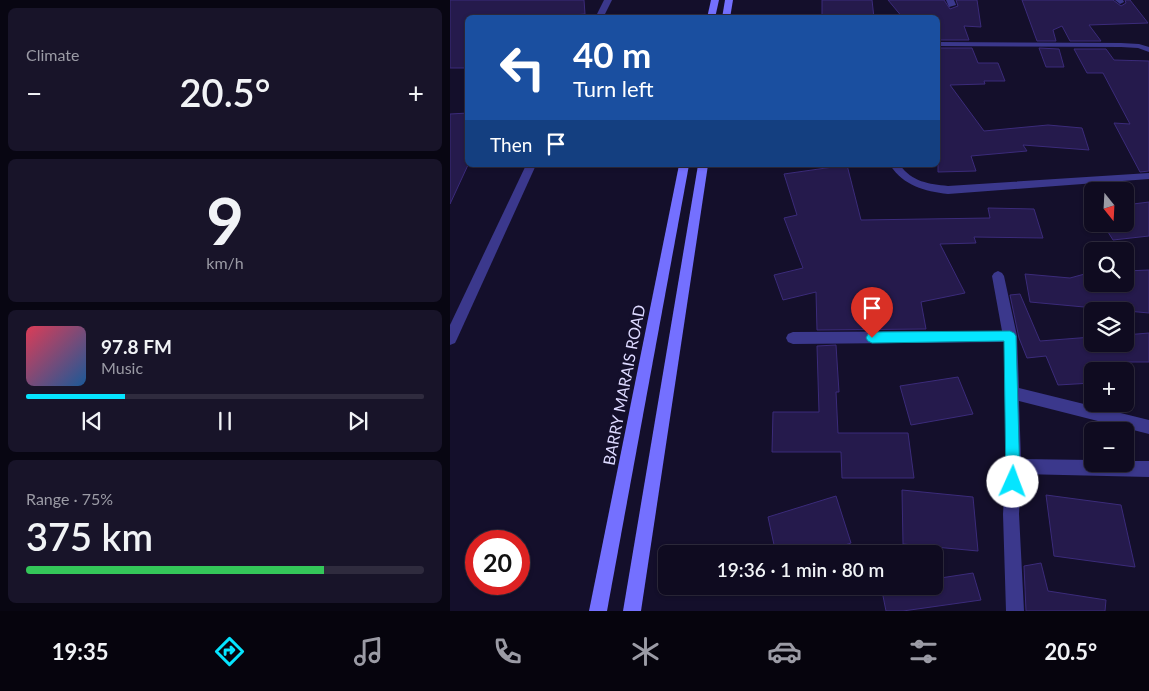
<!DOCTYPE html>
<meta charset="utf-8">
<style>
body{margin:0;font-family:Lato,sans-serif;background:#181429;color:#f1f3f6;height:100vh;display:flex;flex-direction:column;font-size:19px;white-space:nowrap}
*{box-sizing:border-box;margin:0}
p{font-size:16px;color:#9b9ba5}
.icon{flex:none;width:28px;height:28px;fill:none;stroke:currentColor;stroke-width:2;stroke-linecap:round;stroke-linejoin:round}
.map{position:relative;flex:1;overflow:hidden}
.panel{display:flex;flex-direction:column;gap:8px;padding:8px;background:#080612;width:450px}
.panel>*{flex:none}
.hud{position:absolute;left:15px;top:15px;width:475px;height:152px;border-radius:8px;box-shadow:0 1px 4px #0004,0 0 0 1px #2f2b3e;background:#1a4fa0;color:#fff;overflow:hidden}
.needle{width:32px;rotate:162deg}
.buttons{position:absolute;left:634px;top:182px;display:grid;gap:10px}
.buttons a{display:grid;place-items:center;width:50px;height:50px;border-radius:8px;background:#0f0b20;box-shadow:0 1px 4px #0004,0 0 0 1px #2f2b3e;font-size:25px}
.speed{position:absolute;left:15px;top:530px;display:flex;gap:10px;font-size:25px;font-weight:700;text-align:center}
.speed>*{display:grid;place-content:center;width:65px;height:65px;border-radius:50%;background:#0f0b20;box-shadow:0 1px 4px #0004,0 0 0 1px #2f2b3e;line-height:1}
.speed .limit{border:8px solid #d22;background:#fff;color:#111}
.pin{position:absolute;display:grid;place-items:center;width:42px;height:42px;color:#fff;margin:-51px -21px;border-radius:50% 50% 50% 0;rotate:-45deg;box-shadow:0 0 5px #0007}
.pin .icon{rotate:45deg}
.me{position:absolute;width:55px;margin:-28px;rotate:2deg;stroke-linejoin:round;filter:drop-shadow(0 0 4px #0008)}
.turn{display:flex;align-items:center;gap:18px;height:105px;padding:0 25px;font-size:22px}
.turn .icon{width:65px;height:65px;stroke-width:2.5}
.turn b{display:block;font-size:35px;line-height:42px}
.then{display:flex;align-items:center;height:48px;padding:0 25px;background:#0003;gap:10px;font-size:19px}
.big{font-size:38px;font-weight:600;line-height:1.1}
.panel .tile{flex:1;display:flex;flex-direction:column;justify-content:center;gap:8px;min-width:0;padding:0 18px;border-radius:8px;background:#181429}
.panel .dial{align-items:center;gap:0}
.dial b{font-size:65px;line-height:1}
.song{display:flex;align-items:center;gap:15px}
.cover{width:60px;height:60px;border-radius:8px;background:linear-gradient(135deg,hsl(350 70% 55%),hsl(210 70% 35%))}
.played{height:5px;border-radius:2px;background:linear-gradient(90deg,#05e5ff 25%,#2f2b3e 25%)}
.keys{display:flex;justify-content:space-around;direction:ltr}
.heat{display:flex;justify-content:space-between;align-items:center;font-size:28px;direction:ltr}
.charge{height:8px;border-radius:4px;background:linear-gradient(90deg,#34c759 75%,#2f2b3e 0)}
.trip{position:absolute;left:208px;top:545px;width:285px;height:50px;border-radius:8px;background:#0f0b20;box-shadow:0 1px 4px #0004,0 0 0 1px #2f2b3e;font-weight:600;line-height:50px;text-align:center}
.menu{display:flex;height:80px;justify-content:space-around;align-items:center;background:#06040d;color:#9b9ba5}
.menu .icon{width:35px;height:35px}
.menu .selected{color:#05e5ff}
.menu b{font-size:22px;color:#f1f3f6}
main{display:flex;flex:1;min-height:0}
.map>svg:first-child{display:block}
.building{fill:#251a4c;stroke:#3b2b7a}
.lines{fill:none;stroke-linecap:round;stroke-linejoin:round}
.lane{fill:#3b388c;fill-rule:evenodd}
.street{fill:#3b388c;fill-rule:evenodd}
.secondary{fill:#7470ff;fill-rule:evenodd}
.route{fill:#05e5ff;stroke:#0395a6}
.labels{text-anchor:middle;stroke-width:5;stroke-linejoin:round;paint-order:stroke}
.street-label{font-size:16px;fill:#ddd9ff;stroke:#140f2b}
</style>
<main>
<section class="panel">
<div class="tile"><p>Climate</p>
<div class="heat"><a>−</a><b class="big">20.5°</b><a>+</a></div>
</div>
<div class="tile dial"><b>9</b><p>km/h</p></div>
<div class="tile">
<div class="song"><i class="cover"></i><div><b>97.8 FM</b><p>Music</p></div></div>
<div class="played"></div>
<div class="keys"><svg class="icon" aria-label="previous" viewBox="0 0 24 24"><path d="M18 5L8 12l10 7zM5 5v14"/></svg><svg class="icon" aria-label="pause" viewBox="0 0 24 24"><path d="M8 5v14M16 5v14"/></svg><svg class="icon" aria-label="next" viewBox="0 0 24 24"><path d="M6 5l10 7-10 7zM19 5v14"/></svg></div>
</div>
<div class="tile"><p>Range · 75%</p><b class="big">375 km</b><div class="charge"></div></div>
</section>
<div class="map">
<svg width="699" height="611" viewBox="0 0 699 611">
<rect width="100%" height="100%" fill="#140f2b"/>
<g class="building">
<path d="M 0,0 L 134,0 L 135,14 L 89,18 L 18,18 L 18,68 L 0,68 Z"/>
<path d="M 372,0 L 422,0 L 424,18 L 372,18 Z"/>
<path d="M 438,0 L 494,0 L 500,9 L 508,6 L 506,0 L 527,0 L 531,27 L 514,26 L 519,40 L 488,40 L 488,18 L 453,18 Z"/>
<path d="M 572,0 L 663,0 L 671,6 L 676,3 L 675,0 L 680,0 L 698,23 L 639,25 L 651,41 L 620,41 L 612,26 L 603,30 L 606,41 L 587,41 Z"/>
<path d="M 488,48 L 522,48 L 528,63 L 548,63 L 555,81 L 534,81 L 535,84 L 500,85 L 534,131 L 598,125 L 632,128 L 639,150 L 573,145 L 577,151 L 521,156 L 526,171 L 488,172 Z"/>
<path d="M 589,48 L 609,49 L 614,67 L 596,67 Z"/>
<path d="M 624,49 L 656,49 L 664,60 L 699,61 L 699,171 L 690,172 L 664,123 L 680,124 L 653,73 L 637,73 Z"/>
<path d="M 18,113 L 18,165 L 0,204 L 0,114 Z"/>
<path d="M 397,165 L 411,220 L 540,218 L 538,208 L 584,209 L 593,238 L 524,237 L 526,243 L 490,244 L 515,293 L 471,302 L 476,329 L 367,330 L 366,292 L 333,300 L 324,275 L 353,268 L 334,218 L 347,215 L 334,174 Z"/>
<path d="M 699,202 L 699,236 L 663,240 L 653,224 L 675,224 L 675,205 Z"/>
<path d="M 699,270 L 699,313 L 580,302 L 575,274 L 620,278 L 642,272 L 642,284 L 675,284 L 675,271 Z"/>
<path d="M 570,294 L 590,341 L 642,337 L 642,344 L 675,344 L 675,335 L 699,333 L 699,362 L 661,362 L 665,371 L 642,371 L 642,383 L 608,385 L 596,356 L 577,358 L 569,338 L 560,295 Z"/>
<path d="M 386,345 L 389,392 L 386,392 L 388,433 L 458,433 L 464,478 L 392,478 L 391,452 L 322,452 L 323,412 L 369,412 L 367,346 Z"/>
<path d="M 508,377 L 523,414 L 461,425 L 450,386 Z"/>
<path d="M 452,490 L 523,497 L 528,551 L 453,544 Z"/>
<path d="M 596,495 L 671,505 L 685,567 L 604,556 Z"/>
<path d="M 386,496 L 401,543 L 367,554 L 326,554 L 318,517 Z"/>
<path d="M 591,563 L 598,591 L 656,600 L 655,611 L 576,611 L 574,566 Z"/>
<path d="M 523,573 L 531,600 L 453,611 L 436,611 L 431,586 L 484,586 L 484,579 Z"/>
</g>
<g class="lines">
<g class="lane">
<path d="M 496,0 L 504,0 L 506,5 L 499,7 Z"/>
<path d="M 665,0 L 673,0 L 674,2 L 670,4 Z"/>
<path d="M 488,42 L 671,43 L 689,44 L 699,47 L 699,52 L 688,48 L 671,47 L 488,46 Z"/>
<path d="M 440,165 L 450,165 C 462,182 479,184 498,186 L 699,173 L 699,179 L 498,194 C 474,191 454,186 440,165 Z"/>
<path d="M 548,271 L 552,273 L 554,276 L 567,336 L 569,388 L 699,420 L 699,434 L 569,401 L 571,459 L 642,460 L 642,464 L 675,464 L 675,461 L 699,461 L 699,477 L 571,474 L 569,514 L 574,611 L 556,611 L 553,514 L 556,466 L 554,342 L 343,344 L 338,342 L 336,338 L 338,334 L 343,332 L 552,331 L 542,276 L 544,273 Z"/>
</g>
<g class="street">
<path d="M 154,0 L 162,0 L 153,18 L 145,18 Z"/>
<path d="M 76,165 L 86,165 L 7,339 L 5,343 L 0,345 L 0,325 Z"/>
</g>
<g class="secondary">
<path d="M 261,0 L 269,0 L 265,18 L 257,18 Z"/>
<path d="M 275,0 L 283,0 L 280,18 L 272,18 Z"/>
<path d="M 229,165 L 239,165 L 157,611 L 139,611 Z"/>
<path d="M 248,165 L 258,165 L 191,611 L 173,611 Z"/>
</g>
</g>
<path class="route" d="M 560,331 L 564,333 L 566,336 L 570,482 L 568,487 L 563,489 L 558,487 L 556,482 L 554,341 L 422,343 L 418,341 L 416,338 L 418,334 L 422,332 Z"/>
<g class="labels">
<g class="street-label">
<text transform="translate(174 385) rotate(-79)" y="6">BARRY MARAIS ROAD</text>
</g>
</g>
</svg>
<div class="buttons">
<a><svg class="needle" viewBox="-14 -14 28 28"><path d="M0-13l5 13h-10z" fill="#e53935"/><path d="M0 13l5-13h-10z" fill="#9b9ba5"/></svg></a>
<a><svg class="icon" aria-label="search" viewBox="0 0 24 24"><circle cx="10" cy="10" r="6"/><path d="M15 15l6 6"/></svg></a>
<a><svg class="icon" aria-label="layers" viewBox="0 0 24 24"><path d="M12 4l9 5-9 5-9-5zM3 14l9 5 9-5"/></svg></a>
<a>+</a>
<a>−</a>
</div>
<div class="speed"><div class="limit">20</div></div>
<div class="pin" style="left:422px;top:338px;background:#d93025"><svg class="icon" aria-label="arrive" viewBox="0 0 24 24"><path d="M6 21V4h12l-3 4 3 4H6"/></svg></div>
<svg class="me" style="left:563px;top:482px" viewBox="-20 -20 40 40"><circle r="19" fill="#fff"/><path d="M0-13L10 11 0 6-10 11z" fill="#05e5ff"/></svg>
<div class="trip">19:36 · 1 min · 80 m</div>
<div class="hud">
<div class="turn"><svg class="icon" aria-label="left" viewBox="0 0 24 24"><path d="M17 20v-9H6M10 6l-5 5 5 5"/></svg><div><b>40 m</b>Turn left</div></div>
<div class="then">Then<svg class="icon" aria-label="arrive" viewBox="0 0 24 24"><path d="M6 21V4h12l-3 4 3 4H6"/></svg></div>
</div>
</div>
</main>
<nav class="menu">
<b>19:35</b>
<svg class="icon selected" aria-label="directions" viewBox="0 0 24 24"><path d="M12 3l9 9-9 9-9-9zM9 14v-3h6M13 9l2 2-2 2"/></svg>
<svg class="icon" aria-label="music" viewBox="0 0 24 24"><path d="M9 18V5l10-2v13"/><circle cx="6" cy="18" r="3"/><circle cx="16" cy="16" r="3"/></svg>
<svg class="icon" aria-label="phone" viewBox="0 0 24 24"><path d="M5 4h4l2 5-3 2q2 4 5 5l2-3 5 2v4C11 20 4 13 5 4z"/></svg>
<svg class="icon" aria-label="climate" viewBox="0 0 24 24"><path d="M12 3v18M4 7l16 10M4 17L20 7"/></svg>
<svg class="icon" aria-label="car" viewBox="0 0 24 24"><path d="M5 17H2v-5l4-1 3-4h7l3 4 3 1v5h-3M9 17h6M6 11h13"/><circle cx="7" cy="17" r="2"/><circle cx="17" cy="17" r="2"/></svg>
<svg class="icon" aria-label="filters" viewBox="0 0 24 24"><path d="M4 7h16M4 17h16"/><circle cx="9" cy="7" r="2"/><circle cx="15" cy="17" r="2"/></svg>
<b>20.5°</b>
</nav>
